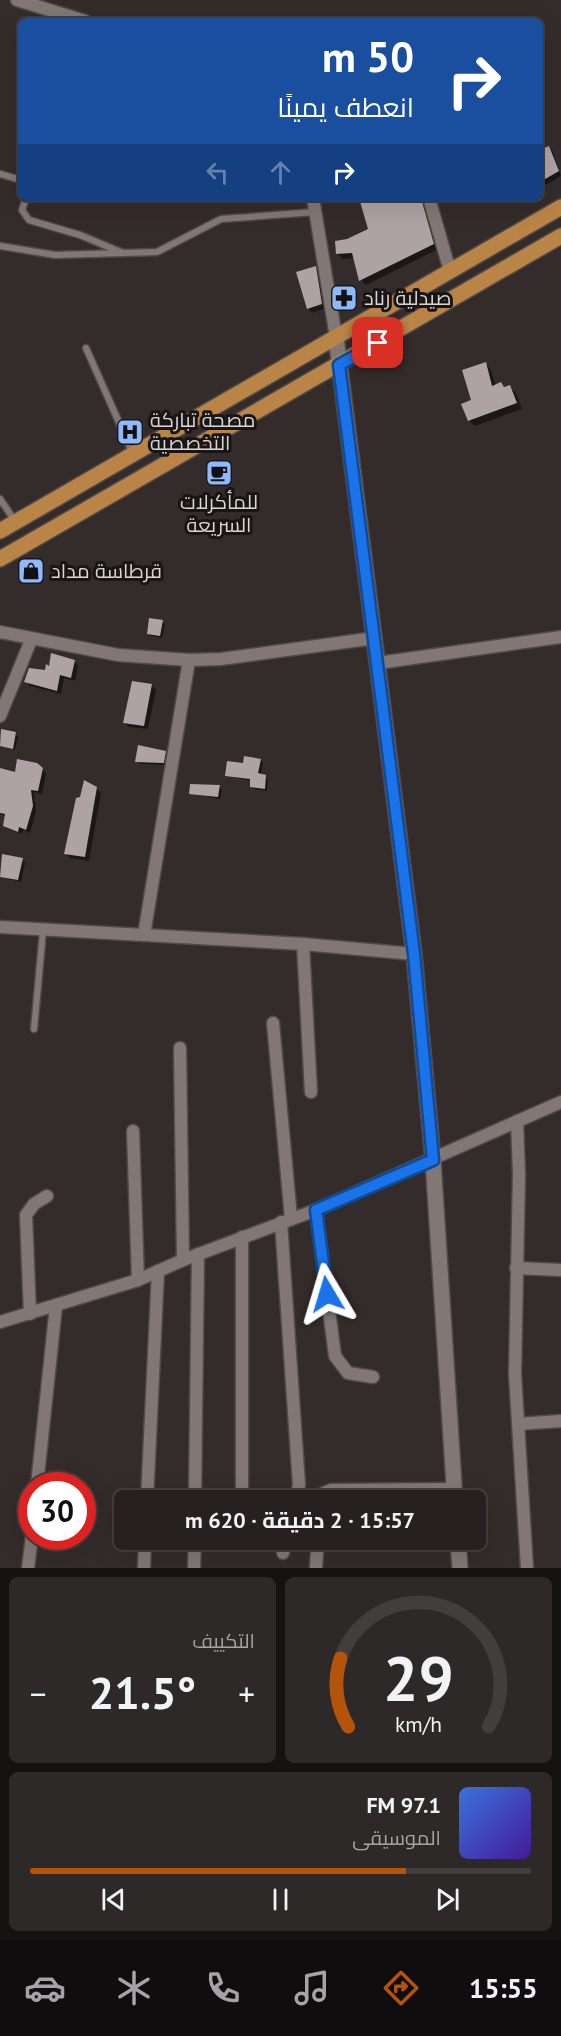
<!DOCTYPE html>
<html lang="ar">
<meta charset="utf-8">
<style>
body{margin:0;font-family:"PT Sans",Cairo,sans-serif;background:#2e2929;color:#f1f3f6;direction:rtl;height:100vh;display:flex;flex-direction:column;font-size:22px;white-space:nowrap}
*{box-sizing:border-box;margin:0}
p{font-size:20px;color:#a4a3a5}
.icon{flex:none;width:33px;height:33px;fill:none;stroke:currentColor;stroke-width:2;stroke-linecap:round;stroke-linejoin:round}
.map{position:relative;height:1568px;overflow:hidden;direction:ltr}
.drawer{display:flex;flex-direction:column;gap:9px;padding:9px;background:#151212;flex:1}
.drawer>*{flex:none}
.top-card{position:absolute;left:18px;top:18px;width:525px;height:183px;border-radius:9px;box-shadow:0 6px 24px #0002,0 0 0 2px #423e3e;direction:rtl;background:#1a4fa0;color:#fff;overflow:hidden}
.speed{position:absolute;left:18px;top:1472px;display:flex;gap:12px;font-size:30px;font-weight:700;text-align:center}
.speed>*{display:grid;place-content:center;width:78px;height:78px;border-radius:50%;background:#262120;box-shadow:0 6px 24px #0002,0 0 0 2px #423e3e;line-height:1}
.speed .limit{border:9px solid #d22;background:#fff;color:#111}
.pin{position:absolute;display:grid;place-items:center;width:51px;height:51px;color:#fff;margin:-26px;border-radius:12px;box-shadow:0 3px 9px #0006}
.me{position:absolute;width:66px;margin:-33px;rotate:353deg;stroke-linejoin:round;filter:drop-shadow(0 0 4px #0008)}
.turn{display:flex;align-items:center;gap:21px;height:126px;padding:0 30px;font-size:27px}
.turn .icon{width:78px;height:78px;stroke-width:2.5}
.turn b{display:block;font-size:42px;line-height:51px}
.lanes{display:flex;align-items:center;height:57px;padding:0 30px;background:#0003;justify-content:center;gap:30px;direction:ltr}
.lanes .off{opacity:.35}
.big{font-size:45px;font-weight:700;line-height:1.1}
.drawer .card{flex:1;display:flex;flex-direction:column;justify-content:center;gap:9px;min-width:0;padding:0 21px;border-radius:9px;background:#2e2929}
.drawer .dial{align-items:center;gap:0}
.dial svg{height:156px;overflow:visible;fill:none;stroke:#423e3e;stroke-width:7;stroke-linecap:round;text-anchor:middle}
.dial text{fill:#f1f3f6;stroke:none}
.song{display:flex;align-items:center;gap:18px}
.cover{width:72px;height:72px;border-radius:9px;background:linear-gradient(135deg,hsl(220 70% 55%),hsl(260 70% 35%))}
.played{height:6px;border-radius:3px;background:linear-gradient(90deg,#b45309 75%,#423e3e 75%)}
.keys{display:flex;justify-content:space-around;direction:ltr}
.heat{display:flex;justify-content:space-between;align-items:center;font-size:33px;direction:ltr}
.drawer .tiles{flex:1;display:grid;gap:9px;grid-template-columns:1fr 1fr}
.card:last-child{grid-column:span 2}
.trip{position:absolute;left:114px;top:1490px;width:372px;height:60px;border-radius:9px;background:#262120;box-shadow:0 6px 24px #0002,0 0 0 2px #423e3e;font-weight:700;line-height:60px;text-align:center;direction:rtl}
.menu{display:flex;height:96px;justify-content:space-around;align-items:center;background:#0f0d0d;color:#a4a3a5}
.menu .icon{width:42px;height:42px}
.menu .on{color:#b45309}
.menu b{font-size:27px;color:#f1f3f6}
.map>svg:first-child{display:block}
.shadow{fill:#0007}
.building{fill:#ada3a4}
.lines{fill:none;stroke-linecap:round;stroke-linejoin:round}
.service-casing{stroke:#514a48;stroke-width:9}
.minor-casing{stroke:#514a48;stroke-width:15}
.tertiary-casing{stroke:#514a48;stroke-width:18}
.primary-casing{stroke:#514a48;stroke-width:18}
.service{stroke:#817875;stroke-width:6}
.minor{stroke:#817875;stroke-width:12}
.tertiary{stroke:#817875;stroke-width:15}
.primary{stroke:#ba8446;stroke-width:15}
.route-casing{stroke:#114b97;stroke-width:15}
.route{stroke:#1a73e8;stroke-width:10}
.labels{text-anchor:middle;stroke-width:6;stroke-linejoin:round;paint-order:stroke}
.poi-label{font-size:20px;fill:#dbd6d4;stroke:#181514;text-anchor:start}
</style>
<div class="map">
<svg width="561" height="1568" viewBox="0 0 561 1568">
<rect width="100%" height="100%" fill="#332c2a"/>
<g class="shadow">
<path d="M 549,147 L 553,152 L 561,176 L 544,186 L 540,181 L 540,152 Z"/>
<path d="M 360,198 L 425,198 L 438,249 L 366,285 L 361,280 L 355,258 L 343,259 L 337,254 L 347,240 L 369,230 Z"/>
<path d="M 316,268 L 320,272 L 326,308 L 312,313 L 308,308 Z"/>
<path d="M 486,364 L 491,370 L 496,386 L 510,387 L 516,393 L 522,409 L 475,426 L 469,421 L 463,405 L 472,401 Z"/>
<path d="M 162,622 L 165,624 L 162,638 L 151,636 L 148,634 Z"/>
<path d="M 74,661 L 78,666 L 75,681 L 64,678 L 61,694 L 30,686 L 26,682 Z"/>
<path d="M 151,685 L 156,690 L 148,729 L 129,727 L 124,723 Z"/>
<path d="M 15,734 L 18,736 L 15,750 L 0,745 Z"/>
<path d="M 165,752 L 168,755 L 166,765 L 140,764 L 137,761 Z"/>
<path d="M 261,760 L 263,763 L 261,775 L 268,779 L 267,791 L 254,789 L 252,781 L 226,776 L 244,764 Z"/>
<path d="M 36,764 L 46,773 L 42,794 L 34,792 L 36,811 L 30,833 L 23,830 L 22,834 L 8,829 L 5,825 L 6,816 L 0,814 L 0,769 L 16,774 Z"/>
<path d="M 219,786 L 222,789 L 220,799 L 190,793 Z"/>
<path d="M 96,788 L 101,793 L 89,861 L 70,858 L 66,854 Z"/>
<path d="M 3,856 L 25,862 L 21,882 L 0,877 Z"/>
</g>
<g class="building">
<path d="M 549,146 L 559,171 L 540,182 L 540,150 Z"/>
<path d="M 359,198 L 421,198 L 434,244 L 359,281 L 352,253 L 336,254 L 335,241 L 347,239 L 368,229 Z"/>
<path d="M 316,266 L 322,304 L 307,309 L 296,272 Z"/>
<path d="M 486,362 L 492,386 L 501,382 L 504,387 L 510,385 L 517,403 L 468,421 L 461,404 L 471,400 L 462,370 Z"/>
<path d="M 149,618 L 163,620 L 160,636 L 147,634 Z"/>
<path d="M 51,653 L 75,660 L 71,678 L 60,675 L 57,691 L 24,682 L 29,668 L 45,670 L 46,664 L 49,666 Z"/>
<path d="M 132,681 L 152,684 L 144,726 L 123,723 Z"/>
<path d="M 1,729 L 16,732 L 13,749 L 0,746 Z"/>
<path d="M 138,745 L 166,751 L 164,763 L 135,762 Z"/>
<path d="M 244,756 L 261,759 L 258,773 L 266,775 L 265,789 L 250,787 L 250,779 L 225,776 L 227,761 L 243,763 Z"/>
<path d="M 17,759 L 37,763 L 43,768 L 38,791 L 31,790 L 33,806 L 26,830 L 19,827 L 18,832 L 3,826 L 5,814 L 0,813 L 0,768 L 15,772 Z"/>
<path d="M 84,780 L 97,787 L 85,857 L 64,854 L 76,798 L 80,797 Z"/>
<path d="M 190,784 L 220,785 L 218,797 L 189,794 Z"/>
<path d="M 2,854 L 23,858 L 18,880 L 0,877 Z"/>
</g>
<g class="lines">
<defs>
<g id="service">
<path d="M 0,174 L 21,180"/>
<path d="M 26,198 L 22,210 L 29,220 L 80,235 L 123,253"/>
<path d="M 0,246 L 55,255 L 157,252 L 221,219 L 315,212"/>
<path d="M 86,348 L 133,454"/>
<path d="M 0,499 L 15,521"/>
<path d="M 34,1029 L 43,931"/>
</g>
<g id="minor">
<path d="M 17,0 L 85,21"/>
<path d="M 313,198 L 336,337"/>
<path d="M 429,198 L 450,271"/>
<path d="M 0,632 L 118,655 L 189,660 L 221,659 L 375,638"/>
<path d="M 378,663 L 561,637"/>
<path d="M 0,716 L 31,640"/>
<path d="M 0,927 L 303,944 L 414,954"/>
<path d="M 144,935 L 189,660"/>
<path d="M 303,944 L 311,1092"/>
<path d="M 273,1023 L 291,1218"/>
<path d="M 180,1048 L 183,1260"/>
<path d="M 517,1121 L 519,1174 L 515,1374 L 527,1568"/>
<path d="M 133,1131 L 138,1280"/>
<path d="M 316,1210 L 335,1356 L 348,1373 L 373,1377"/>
<path d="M 281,1222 L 299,1485 L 296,1500"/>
<path d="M 516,1268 L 561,1270"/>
<path d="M 30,1314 L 26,1215 L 34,1204 L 47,1196"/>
<path d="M 0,1322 L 138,1280 L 183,1260 L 316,1210 L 561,1102"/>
<path d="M 518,1424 L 561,1421"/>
<path d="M 37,1485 L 56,1306"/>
<path d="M 147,1500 L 158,1271"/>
<path d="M 195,1500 L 198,1254"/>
<path d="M 242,1500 L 242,1237"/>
<path d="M 321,1500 L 324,1493 L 331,1490 L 454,1489"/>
<path d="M 283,1553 L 286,1539"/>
<path d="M 316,1567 L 318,1539"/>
<path d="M 28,1568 L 32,1536"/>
<path d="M 144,1568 L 145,1539"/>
<path d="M 194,1568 L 195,1539"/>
</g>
<g id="tertiary">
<path d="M 336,337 L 414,954 L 433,1160 L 455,1500"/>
<path d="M 458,1539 L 460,1568"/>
</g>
<g id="primary">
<path d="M 0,531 L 561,207"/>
<path d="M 0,559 L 561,236"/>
</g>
</defs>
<use href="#service" class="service-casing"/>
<use href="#minor" class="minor-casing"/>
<use href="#tertiary" class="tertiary-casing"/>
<use href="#primary" class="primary-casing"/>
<use href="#service" class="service"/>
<use href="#minor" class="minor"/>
<use href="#tertiary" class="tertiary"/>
<use href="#primary" class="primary"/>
</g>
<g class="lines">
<defs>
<path id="route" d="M 327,1294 L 316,1210 L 433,1160 L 414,954 L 339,365 L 378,343"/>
</defs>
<use href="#route" class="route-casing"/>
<use href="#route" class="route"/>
</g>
<defs>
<symbol id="pharmacy-square" viewBox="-11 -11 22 22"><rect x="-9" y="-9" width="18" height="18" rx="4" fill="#8eb9fc" stroke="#181514"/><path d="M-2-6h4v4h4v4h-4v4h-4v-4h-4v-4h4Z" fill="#111"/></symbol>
<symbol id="hospital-square" viewBox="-11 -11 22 22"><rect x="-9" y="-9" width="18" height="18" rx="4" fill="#8eb9fc" stroke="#181514"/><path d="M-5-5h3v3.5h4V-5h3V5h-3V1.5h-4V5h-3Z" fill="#111"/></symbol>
<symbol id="cafe-square" viewBox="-11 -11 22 22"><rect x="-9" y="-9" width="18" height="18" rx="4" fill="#8eb9fc" stroke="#181514"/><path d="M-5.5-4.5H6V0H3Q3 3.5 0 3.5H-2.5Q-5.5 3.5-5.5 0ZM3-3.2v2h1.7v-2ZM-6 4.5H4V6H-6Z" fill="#111"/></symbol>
<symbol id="shop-square" viewBox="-11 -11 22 22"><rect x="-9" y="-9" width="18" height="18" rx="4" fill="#8eb9fc" stroke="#181514"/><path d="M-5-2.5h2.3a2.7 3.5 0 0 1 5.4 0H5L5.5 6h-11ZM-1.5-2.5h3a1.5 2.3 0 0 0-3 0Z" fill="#111"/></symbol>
</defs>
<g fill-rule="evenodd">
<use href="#pharmacy-square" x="329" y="283" width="30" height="30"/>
<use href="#hospital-square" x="115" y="417" width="30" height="30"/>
<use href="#cafe-square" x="204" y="458" width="30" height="30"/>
<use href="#shop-square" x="16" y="556" width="30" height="30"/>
</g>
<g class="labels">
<g class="poi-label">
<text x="364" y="305">صيدلية رناد</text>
<text x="150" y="427">مصحة تباركة<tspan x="150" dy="23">التخصصية</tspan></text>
<text x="219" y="509" text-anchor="middle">للمأكرلات<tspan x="219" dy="23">السريعة</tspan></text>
<text x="51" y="578">قرطاسة مداد</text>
</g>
</g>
</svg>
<div class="speed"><div class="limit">30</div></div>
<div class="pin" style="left:378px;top:343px;background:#d93025"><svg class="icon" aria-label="arrive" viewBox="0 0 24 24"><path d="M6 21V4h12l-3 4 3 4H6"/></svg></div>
<svg class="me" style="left:327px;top:1294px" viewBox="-20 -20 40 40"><path d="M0-17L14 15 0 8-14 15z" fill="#1a73e8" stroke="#fff" stroke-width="4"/></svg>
<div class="trip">15:57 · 2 دقيقة · 620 m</div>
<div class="top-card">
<div class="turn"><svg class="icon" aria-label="right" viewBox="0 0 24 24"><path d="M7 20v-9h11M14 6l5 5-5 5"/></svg><div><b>50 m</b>انعطف يمينًا</div></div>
<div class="lanes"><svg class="icon off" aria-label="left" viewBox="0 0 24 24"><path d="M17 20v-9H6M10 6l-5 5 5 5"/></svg><svg class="icon off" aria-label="ahead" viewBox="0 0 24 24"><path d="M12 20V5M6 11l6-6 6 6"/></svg><svg class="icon" aria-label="right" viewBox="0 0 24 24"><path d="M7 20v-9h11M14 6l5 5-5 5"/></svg></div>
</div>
</div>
<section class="drawer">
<div class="tiles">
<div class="card dial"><svg viewBox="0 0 100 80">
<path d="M14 69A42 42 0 1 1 86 69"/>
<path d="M14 69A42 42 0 0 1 10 34" stroke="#b45309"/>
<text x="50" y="56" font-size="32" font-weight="700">29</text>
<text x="50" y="72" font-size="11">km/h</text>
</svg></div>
<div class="card"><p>التكييف</p>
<div class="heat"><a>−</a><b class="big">21.5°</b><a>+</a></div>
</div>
<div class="card">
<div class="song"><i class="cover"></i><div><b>97.1 FM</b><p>الموسيقى</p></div></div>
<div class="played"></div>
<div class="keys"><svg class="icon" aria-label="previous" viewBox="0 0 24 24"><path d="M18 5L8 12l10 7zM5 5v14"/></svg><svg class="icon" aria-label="pause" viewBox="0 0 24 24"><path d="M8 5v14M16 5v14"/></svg><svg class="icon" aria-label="next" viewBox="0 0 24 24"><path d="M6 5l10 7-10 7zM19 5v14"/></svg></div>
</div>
</div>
</section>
<nav class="menu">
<b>15:55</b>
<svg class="icon on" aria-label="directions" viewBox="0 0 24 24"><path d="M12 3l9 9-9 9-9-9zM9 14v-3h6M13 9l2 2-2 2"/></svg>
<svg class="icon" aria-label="music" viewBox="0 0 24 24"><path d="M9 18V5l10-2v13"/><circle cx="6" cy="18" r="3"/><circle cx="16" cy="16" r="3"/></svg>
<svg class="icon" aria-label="phone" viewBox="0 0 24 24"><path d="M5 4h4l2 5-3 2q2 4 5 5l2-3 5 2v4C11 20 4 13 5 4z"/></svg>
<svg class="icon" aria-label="climate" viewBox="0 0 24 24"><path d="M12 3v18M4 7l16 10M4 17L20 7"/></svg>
<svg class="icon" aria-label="car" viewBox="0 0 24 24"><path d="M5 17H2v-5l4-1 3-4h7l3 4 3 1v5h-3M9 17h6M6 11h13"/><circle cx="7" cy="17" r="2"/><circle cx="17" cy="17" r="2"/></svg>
</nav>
